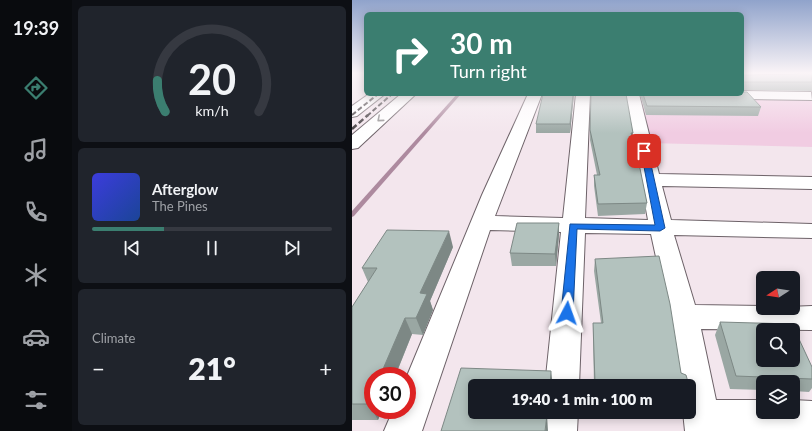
<!DOCTYPE html>
<meta charset="utf-8">
<style>
body{margin:0;font-family:Lato,sans-serif;background:#20242c;color:#f1f3f6;height:100vh;display:flex;flex-direction:column;font-size:15px;white-space:nowrap}
*{box-sizing:border-box;margin:0}
p{font-size:13px;color:#9ea1a6}
.icon{flex:none;width:22px;height:22px;fill:none;stroke:currentColor;stroke-width:2;stroke-linecap:round;stroke-linejoin:round}
.map{position:relative;flex:1;overflow:hidden}
.sheet{display:flex;flex-direction:column;gap:6px;padding:6px;background:#0d0f14;width:280px}
.sheet>*{flex:none}
.guide{position:absolute;left:12px;top:12px;width:380px;height:84px;border-radius:6px;box-shadow:0 2px 10px #0003;background:#3b7e70;color:#fff;overflow:hidden}
.needle{width:26px;rotate:258deg}
.fabs{position:absolute;left:404px;top:271px;display:grid;gap:8px}
.fabs a{display:grid;place-items:center;width:44px;height:44px;border-radius:6px;background:#171b24;box-shadow:0 2px 10px #0003;font-size:20px}
.speed{position:absolute;left:12px;top:367px;display:flex;gap:8px;font-size:20px;font-weight:700;text-align:center}
.speed>*{display:grid;place-content:center;width:52px;height:52px;border-radius:50%;background:#171b24;box-shadow:0 2px 10px #0003;line-height:1}
.speed .limit{border:6px solid #d22;background:#fff;color:#111}
.pin{position:absolute;display:grid;place-items:center;width:34px;height:34px;color:#fff;margin:-17px;border-radius:8px;box-shadow:0 2px 6px #0006}
.me{position:absolute;width:44px;margin:-22px;rotate:4deg;stroke-linejoin:round;filter:drop-shadow(0 0 3px #0008)}
.turn{display:flex;align-items:center;gap:14px;height:84px;padding:0 20px;font-size:18px}
.turn .icon{width:52px;height:52px;stroke-width:2.5}
.turn b{display:block;font-size:28px;line-height:34px}
.big{font-size:30px;font-weight:800;line-height:1.1}
.sheet .tile{flex:1;display:flex;flex-direction:column;justify-content:center;gap:6px;min-width:0;padding:0 14px;border-radius:6px;background:#20242c}
.sheet .dial{align-items:center;gap:0}
.dial svg{height:104px;overflow:visible;fill:none;stroke:#363941;stroke-width:7;stroke-linecap:round;text-anchor:middle}
.dial text{fill:#f1f3f6;stroke:none}
.song{display:flex;align-items:center;gap:12px}
.cover{width:48px;height:48px;border-radius:6px;background:linear-gradient(135deg,hsl(240 70% 55%),hsl(220 70% 35%))}
.played{height:4px;border-radius:2px;background:linear-gradient(90deg,#3b7e70 30%,#363941 30%)}
.keys{display:flex;justify-content:space-around;direction:ltr}
.heat{display:flex;justify-content:space-between;align-items:center;font-size:22px;direction:ltr}
.trip{position:absolute;left:116px;top:379px;width:228px;height:40px;border-radius:6px;background:#171b24;box-shadow:0 2px 10px #0003;font-weight:800;line-height:40px;text-align:center}
main{display:flex;flex:1;min-height:0}
.tabs{display:flex;flex-direction:column;width:72px;justify-content:space-around;align-items:center;background:#090b0e;color:#9ea1a6}
.tabs .icon{width:28px;height:28px}
.tabs .active{color:#3b7e70}
.tabs b{font-size:18px;color:#f1f3f6}
.map>svg:first-child{display:block}
.green{fill:#f1cce2}
.lines{fill:none;stroke-linecap:round;stroke-linejoin:round}
.stream{fill:#ad8a9f;fill-rule:evenodd}
.minor-casing{stroke:#6d6268;stroke-width:2}
.major-casing{stroke:#6d6268;stroke-width:2}
.minor{fill:#fff;fill-rule:evenodd}
.major{fill:#fff;fill-rule:evenodd}
.rail-far1{stroke:#423c3f;stroke-width:2;stroke-dasharray:5 2.5;stroke-linecap:butt}
.rail{stroke:#423c3f;stroke-width:2.5;stroke-dasharray:6 3;stroke-linecap:butt}
.wall{fill:#9aa7a3}
.shaded-wall{fill:#7d8885}
.building{fill:#b3c2be;stroke:#7d8885;fill-rule:evenodd}
.oneway{stroke:#989697}
.route{fill:#1a73e8;stroke:#114b97}
</style>
<main>
<nav class="tabs">
<b>19:39</b>
<svg class="icon active" aria-label="directions" viewBox="0 0 24 24"><path d="M12 3l9 9-9 9-9-9zM9 14v-3h6M13 9l2 2-2 2"/></svg>
<svg class="icon" aria-label="music" viewBox="0 0 24 24"><path d="M9 18V5l10-2v13"/><circle cx="6" cy="18" r="3"/><circle cx="16" cy="16" r="3"/></svg>
<svg class="icon" aria-label="phone" viewBox="0 0 24 24"><path d="M5 4h4l2 5-3 2q2 4 5 5l2-3 5 2v4C11 20 4 13 5 4z"/></svg>
<svg class="icon" aria-label="climate" viewBox="0 0 24 24"><path d="M12 3v18M4 7l16 10M4 17L20 7"/></svg>
<svg class="icon" aria-label="car" viewBox="0 0 24 24"><path d="M5 17H2v-5l4-1 3-4h7l3 4 3 1v5h-3M9 17h6M6 11h13"/><circle cx="7" cy="17" r="2"/><circle cx="17" cy="17" r="2"/></svg>
<svg class="icon" aria-label="filters" viewBox="0 0 24 24"><path d="M4 7h16M4 17h16"/><circle cx="9" cy="7" r="2"/><circle cx="15" cy="17" r="2"/></svg>
</nav>
<section class="sheet">
<div class="tile dial"><svg viewBox="0 0 100 80">
<path d="M14 69A42 42 0 1 1 86 69"/>
<path d="M14 69A42 42 0 0 1 8 45" stroke="#3b7e70"/>
<text x="50" y="56" font-size="32" font-weight="700">20</text>
<text x="50" y="72" font-size="11">km/h</text>
</svg></div>
<div class="tile">
<div class="song"><i class="cover"></i><div><b>Afterglow</b><p>The Pines</p></div></div>
<div class="played"></div>
<div class="keys"><svg class="icon" aria-label="previous" viewBox="0 0 24 24"><path d="M18 5L8 12l10 7zM5 5v14"/></svg><svg class="icon" aria-label="pause" viewBox="0 0 24 24"><path d="M8 5v14M16 5v14"/></svg><svg class="icon" aria-label="next" viewBox="0 0 24 24"><path d="M6 5l10 7-10 7zM19 5v14"/></svg></div>
</div>
<div class="tile"><p>Climate</p>
<div class="heat"><a>−</a><b class="big">21°</b><a>+</a></div>
</div>
</section>
<div class="map">
<svg width="460" height="431" viewBox="0 0 460 431">
<rect width="100%" height="100%" fill="#f3e6ed"/>
<path class="green" d="M 282,95 L 457,97 L 460,100 L 460,147 L 294,143 Z"/>
<g class="lines">
<path class="stream" d="M 105,94 L 109,94 L 2,216 L 0,217 L 0,211 Z"/>
<defs>
<g id="minor">
<path d="M 390,91 L 459,92 L 460,100 L 317,98 L 312,97 L 310,94 L 390,94 Z"/>
<path d="M 176,94 L 190,94 L 143,216 L 211,218 L 224,94 L 238,94 L 233,218 L 296,220 L 273,94 L 287,94 L 307,174 L 460,177 L 460,189 L 310,186 L 319,220 L 460,224 L 460,238 L 322,235 L 343,305 L 411,306 L 411,308 L 460,306 L 460,330 L 349,329 L 364,400 L 411,400 L 411,412 L 441,412 L 441,400 L 460,401 L 460,431 L 333,431 L 331,412 L 337,412 L 337,386 L 327,386 L 317,317 L 299,234 L 233,233 L 227,386 L 193,386 L 209,232 L 138,230 L 70,431 L 32,431 L 41,410 L 55,410 L 55,376 L 130,195 Z"/>
<path d="M 190,412 L 226,412 L 225,431 L 187,431 Z"/>
</g>
<g id="major">
<path d="M 17,94 L 33,94 L 5,116 L 0,117 L 0,106 Z"/>
<path d="M 49,94 L 64,94 L 6,148 L 0,149 L 0,135 Z"/>
</g>
</defs>
<use href="#minor" class="minor-casing"/>
<use href="#major" class="major-casing"/>
<use href="#minor" class="minor"/>
<use href="#major" class="major"/>
<g class="rail-far1">
<path d="M 0,115 L 26,94"/>
<path d="M 15,116 L 40,94"/>
</g>
<path class="rail" d="M 0,129 L 16,115"/>
</g>
<g class="wall">
<path d="M 441,73 L 460,73 L 460,91 L 390,90 L 390,74 L 392,75 L 444,74 L 443,74 Z"/>
<path d="M 222,94 L 218,133 L 184,133 L 184,124 Z"/>
<path d="M 239,94 L 281,133 L 281,137 L 295,203 L 293,214 L 246,216 L 242,186 L 242,175 L 245,175 L 238,140 Z"/>
<path d="M 288,94 L 390,94 L 409,107 L 406,116 L 294,115 Z"/>
<path d="M 207,223 L 207,235 L 204,266 L 160,266 L 158,253 Z"/>
<path d="M 101,247 L 78,301 L 81,310 L 71,335 L 60,334 L 26,420 L 0,420 L 0,307 L 16,282 L 10,268 Z"/>
<path d="M 243,259 L 336,382 L 335,386 L 242,386 L 241,336 L 241,323 L 249,323 L 242,271 Z"/>
<path d="M 368,322 L 460,367 L 460,388 L 457,392 L 441,391 L 441,382 L 411,382 L 411,390 L 378,389 L 363,335 Z"/>
</g>
<g class="shaded-wall">
<path d="M 392,81 L 390,90 L 390,82 Z"/>
<path d="M 221,94 L 222,94 L 218,133 L 218,124 Z"/>
<path d="M 207,223 L 207,235 L 204,266 L 203,254 Z"/>
<path d="M 97,231 L 101,247 L 78,301 L 81,310 L 71,335 L 64,318 L 68,293 Z"/>
<path d="M 53,318 L 60,334 L 43,376 L 28,376 Z"/>
<path d="M 199,371 L 201,386 L 198,386 Z"/>
<path d="M 21,394 L 21,410 L 30,410 L 26,420 L 17,404 Z"/>
<path d="M 183,412 L 189,412 L 186,431 L 183,413 Z"/>
<path d="M 195,415 L 196,431 L 193,431 Z"/>
</g>
<g class="building">
<path d="M 390,73 L 392,75 L 446,74 L 447,73 L 460,73 L 460,82 L 390,82 Z"/>
<path d="M 390,92 L 395,92 L 409,107 L 295,106 L 291,94 L 390,94 Z"/>
<path d="M 191,94 L 221,94 L 218,124 L 184,124 Z"/>
<path d="M 239,94 L 274,94 L 281,133 L 279,133 L 283,144 L 295,203 L 246,204 L 242,175 L 248,175 L 238,130 Z"/>
<path d="M 165,223 L 207,223 L 203,254 L 158,253 Z"/>
<path d="M 35,230 L 97,231 L 68,293 L 75,294 L 64,318 L 53,318 L 28,376 L 21,376 L 21,394 L 17,404 L 0,404 L 0,307 L 25,268 L 10,268 Z"/>
<path d="M 307,256 L 318,304 L 329,373 L 334,375 L 336,382 L 243,383 L 241,323 L 251,323 L 243,259 Z"/>
<path d="M 368,322 L 440,324 L 460,367 L 460,379 L 384,376 ZM 411,330 L 441,330 L 441,360 L 411,360 Z"/>
<path d="M 109,368 L 199,371 L 198,386 L 123,386 L 123,412 L 183,412 L 183,413 L 185,415 L 195,415 L 193,431 L 89,431 Z"/>
</g>
<defs><path id="oneway-chevron" d="M-2-3.5L2.5 0L-2 3.5" fill="none" stroke-width="1.6" stroke-linecap="round" stroke-linejoin="round"/></defs>
<use class="oneway" href="#oneway-chevron" transform="translate(28 119) rotate(139)"/>
<linearGradient id="sky" x2="0" y2="1"><stop stop-color="#90a3cb"/><stop offset="0.55" stop-color="#faf4f7"/><stop offset="1" stop-color="#faf4f7" stop-opacity="0"/></linearGradient>
<rect width="460" height="133" fill="url(#sky)"/>
<path class="route" d="M 292,149 L 296,151 L 313,228 L 308,231 L 225,229 L 221,313 L 219,317 L 215,318 L 210,317 L 209,313 L 218,224 L 303,225 L 289,151 Z"/>
</svg>
<div class="fabs">
<a><svg class="needle" viewBox="-14 -14 28 28"><path d="M0-13l5 13h-10z" fill="#e53935"/><path d="M0 13l5-13h-10z" fill="#9ea1a6"/></svg></a>
<a><svg class="icon" aria-label="search" viewBox="0 0 24 24"><circle cx="10" cy="10" r="6"/><path d="M15 15l6 6"/></svg></a>
<a><svg class="icon" aria-label="layers" viewBox="0 0 24 24"><path d="M12 4l9 5-9 5-9-5zM3 14l9 5 9-5"/></svg></a>
</div>
<div class="speed"><div class="limit">30</div></div>
<div class="pin" style="left:292px;top:151px;background:#d93025"><svg class="icon" aria-label="arrive" viewBox="0 0 24 24"><path d="M6 21V4h12l-3 4 3 4H6"/></svg></div>
<svg class="me" style="left:215px;top:313px" viewBox="-20 -20 40 40"><path d="M0-17L14 15 0 8-14 15z" fill="#1a73e8" stroke="#fff" stroke-width="4"/></svg>
<div class="trip">19:40 · 1 min · 100 m</div>
<div class="guide">
<div class="turn"><svg class="icon" aria-label="right" viewBox="0 0 24 24"><path d="M7 20v-9h11M14 6l5 5-5 5"/></svg><div><b>30 m</b>Turn right</div></div>
</div>
</div>
</main>
